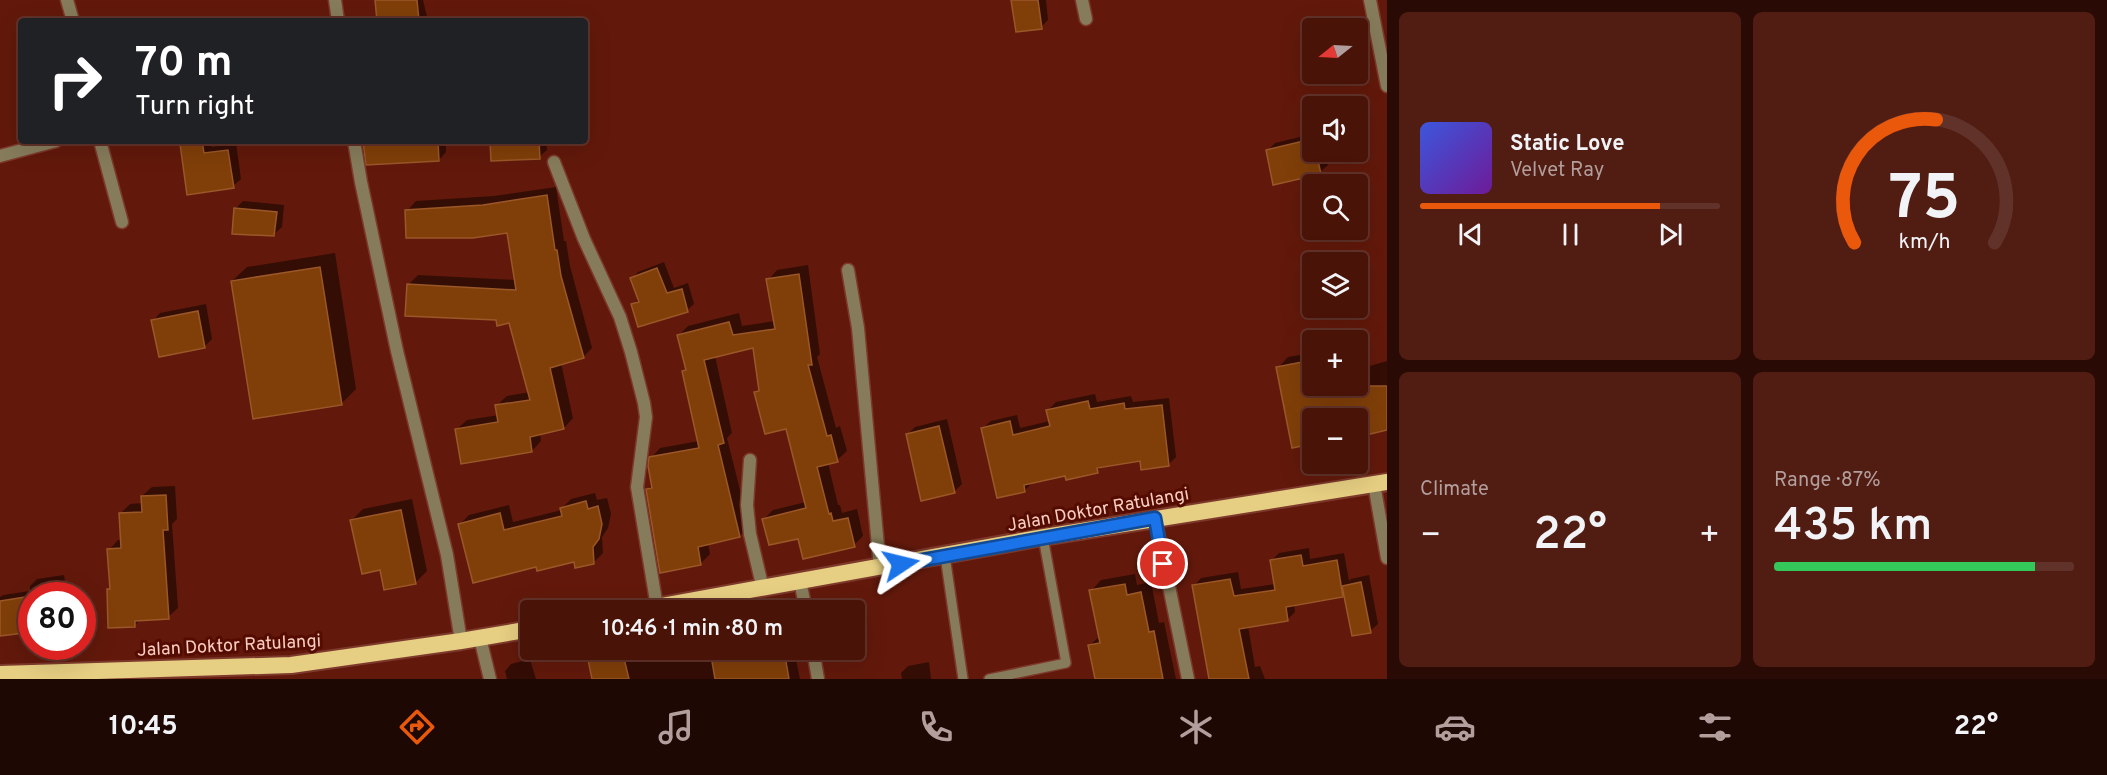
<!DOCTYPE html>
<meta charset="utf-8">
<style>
body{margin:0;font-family:Overpass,sans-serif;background:#511c12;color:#f1f3f6;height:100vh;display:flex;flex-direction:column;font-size:22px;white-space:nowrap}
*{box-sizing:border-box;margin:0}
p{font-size:20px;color:#b29e9c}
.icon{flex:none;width:33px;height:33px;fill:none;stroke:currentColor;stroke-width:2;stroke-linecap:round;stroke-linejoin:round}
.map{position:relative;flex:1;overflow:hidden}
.details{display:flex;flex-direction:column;gap:12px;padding:12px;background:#290a04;width:720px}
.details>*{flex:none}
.banner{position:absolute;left:18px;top:18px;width:570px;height:126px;border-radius:6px;box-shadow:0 6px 24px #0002,0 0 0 2px #613229;background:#202124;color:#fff;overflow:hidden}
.needle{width:39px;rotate:252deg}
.fabs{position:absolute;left:1302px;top:18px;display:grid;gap:12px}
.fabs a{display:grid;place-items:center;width:66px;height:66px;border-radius:6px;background:#4a1308;box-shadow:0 6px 24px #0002,0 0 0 2px #613229;font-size:30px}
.speed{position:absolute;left:18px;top:582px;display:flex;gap:12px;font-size:30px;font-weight:700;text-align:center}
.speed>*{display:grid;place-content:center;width:78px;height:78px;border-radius:50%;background:#4a1308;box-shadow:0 6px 24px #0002,0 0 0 2px #613229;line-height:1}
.speed .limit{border:9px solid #d22;background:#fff;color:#111}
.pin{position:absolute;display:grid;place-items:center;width:51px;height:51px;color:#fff;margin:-26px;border:3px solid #fff;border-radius:50%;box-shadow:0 2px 6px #0007}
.me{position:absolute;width:66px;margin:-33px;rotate:80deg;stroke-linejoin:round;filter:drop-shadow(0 0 4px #0008)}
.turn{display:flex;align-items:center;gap:21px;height:126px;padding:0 18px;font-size:27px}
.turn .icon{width:78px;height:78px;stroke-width:2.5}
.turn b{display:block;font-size:42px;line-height:51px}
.big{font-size:45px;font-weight:600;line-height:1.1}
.details .widget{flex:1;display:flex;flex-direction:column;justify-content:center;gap:9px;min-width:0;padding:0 21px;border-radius:9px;background:#511c12}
.details .dial{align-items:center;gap:0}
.dial svg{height:156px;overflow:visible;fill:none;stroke:#613229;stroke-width:7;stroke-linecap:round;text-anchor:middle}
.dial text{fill:#f1f3f6;stroke:none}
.song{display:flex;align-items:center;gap:18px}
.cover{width:72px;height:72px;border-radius:9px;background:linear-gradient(135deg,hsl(230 70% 55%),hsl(280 70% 35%))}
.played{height:6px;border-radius:3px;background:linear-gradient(90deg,#ea580c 80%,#613229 80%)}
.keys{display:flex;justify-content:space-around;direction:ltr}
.heat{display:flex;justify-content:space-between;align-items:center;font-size:33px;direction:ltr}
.charge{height:9px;border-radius:4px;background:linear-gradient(90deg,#34c759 87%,#613229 0)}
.details .tiles{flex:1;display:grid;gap:12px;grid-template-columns:repeat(2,1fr)}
.trip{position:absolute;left:520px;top:600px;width:345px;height:60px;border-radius:6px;background:#4a1308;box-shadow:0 6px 24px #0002,0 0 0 2px #613229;font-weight:600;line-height:60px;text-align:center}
.tab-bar{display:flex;height:96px;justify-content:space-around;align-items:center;background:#1e0803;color:#b29e9c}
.tab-bar .icon{width:42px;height:42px}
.tab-bar .on{color:#ea580c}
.tab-bar b{font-size:27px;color:#f1f3f6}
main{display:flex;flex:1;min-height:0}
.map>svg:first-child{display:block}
.shadow{fill:#0007}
.building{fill:#803f09;stroke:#9a5728;stroke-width:1.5}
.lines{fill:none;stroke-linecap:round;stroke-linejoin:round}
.service-casing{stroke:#7d392c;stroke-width:12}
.minor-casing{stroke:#7d392c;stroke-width:15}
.trunk-casing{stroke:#7d392c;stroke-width:20}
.service{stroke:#867c5b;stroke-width:9}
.minor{stroke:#867c5b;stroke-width:12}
.trunk{stroke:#e6ce82;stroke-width:16}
.route-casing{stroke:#114b97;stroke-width:15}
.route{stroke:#1a73e8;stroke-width:10}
.labels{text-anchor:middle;stroke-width:6;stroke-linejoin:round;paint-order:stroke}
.street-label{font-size:18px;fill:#facdc2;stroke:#550c00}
</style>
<main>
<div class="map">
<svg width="1387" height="679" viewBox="0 0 1387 679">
<rect width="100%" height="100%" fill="#62190b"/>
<g class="shadow">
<path d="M 376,0 L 423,0 L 428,21 L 369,21 L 378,15 Z"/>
<path d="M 1013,0 L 1046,0 L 1048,20 L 1041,27 Z"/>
<path d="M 50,18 L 51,21 L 36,21 Z"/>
<path d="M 1312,134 L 1312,152 L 1325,152 L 1328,165 L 1320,172 L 1267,151 L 1275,143 Z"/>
<path d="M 185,141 L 211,141 L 212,147 L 236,143 L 241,179 L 233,186 L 181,145 Z"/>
<path d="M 365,141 L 446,141 L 446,152 L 439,160 Z"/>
<path d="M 491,141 L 546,141 L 547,150 L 539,157 Z"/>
<path d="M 556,187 L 564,241 L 566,241 L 570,266 L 592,348 L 583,357 L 561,363 L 573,418 L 564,428 L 540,434 L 541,441 L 532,451 L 457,429 L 467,420 L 499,415 L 497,405 L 507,396 L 530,392 L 510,321 L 497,318 L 408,285 L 418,275 L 516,280 L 508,231 L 407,211 L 416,201 L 494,196 Z"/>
<path d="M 243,201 L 284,205 L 282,227 L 274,234 L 235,209 Z"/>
<path d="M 335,253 L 356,389 L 342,403 L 232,281 L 247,267 Z"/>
<path d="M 664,262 L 674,288 L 688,283 L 694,304 L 687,310 L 633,305 L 639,298 L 632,279 L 638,272 Z"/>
<path d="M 808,265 L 820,354 L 817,357 L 836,428 L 840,426 L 847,451 L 837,460 L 828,463 L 838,505 L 840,505 L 842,513 L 857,509 L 863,536 L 854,545 L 799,537 L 764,519 L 773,510 L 806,502 L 787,427 L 756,393 L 761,388 L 754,346 L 715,356 L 732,433 L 727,438 L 749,526 L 740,536 L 708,543 L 710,554 L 701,563 L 647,489 L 653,484 L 651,458 L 660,448 L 699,441 L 683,372 L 687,368 L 679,335 L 688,326 L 739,313 L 742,326 L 775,321 L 768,280 L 777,270 Z"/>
<path d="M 206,304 L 212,339 L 205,346 L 153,321 L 160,313 Z"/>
<path d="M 1364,344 L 1366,367 L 1387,361 L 1387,428 L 1371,432 L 1371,435 L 1361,445 L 1358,445 L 1358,418 L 1312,418 L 1312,443 L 1293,446 L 1278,368 L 1288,357 L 1312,353 L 1312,360 L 1288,364 L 1288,367 L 1312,363 L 1312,386 L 1358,386 L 1358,355 L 1362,354 L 1361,351 L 1358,352 L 1358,345 Z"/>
<path d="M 1095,394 L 1097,402 L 1131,396 L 1133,402 L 1169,398 L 1176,457 L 1168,465 L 1142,459 L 1102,466 L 1097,471 L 1066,474 L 1032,483 L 1025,490 L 983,428 L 991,421 L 1017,415 L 1020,428 L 1050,421 L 1048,410 L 1056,402 Z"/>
<path d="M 947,419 L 962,484 L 954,492 L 908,434 L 915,427 Z"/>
<path d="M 175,486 L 177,519 L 172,524 L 178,608 L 168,617 L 141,619 L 135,625 L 109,589 L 112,586 L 109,550 L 118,540 L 122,540 L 120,514 L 130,504 L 143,503 L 142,496 L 152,487 Z"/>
<path d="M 595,493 L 597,500 L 607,498 L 611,514 L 608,528 L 602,537 L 603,553 L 593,563 L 575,561 L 537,566 L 459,525 L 469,515 L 509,505 L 513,522 L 562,510 L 562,508 L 571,499 Z"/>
<path d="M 412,499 L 427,571 L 416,582 L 381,568 L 352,520 L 363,509 Z"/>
<path d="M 1309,548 L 1310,559 L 1344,553 L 1349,581 L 1351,579 L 1369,575 L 1378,624 L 1370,631 L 1345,593 L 1342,596 L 1294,604 L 1295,612 L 1287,620 L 1248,626 L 1255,667 L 1260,666 L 1265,679 L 1210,679 L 1194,586 L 1201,578 L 1238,572 L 1241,589 L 1275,584 L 1272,560 L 1279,553 Z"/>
<path d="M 1135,574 L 1137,585 L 1151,582 L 1159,623 L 1164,622 L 1176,679 L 1097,679 L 1090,645 L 1100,636 L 1091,591 L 1101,580 Z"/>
<path d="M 64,575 L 67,596 L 32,596 L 32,630 L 0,635 L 0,597 L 3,595 L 30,591 L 30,586 L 37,579 Z"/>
<path d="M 587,650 L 633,650 L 635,660 L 713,656 L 712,650 L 794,650 L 800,679 L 598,679 L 592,673 Z"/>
<path d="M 530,659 L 536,679 L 507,679 L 505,671 L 511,664 Z"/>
<path d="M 929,662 L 931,679 L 902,679 L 901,673 L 908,666 Z"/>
</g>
<g class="building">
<path d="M 375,0 L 417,0 L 419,21 L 377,21 Z"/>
<path d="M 1011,0 L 1038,0 L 1042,29 L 1016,32 Z"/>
<path d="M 1312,139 L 1312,152 L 1316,152 L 1321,174 L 1273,185 L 1266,150 Z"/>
<path d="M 202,141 L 204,153 L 228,150 L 234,188 L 187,195 L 180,144 Z"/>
<path d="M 363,141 L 438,141 L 439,161 L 366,165 Z"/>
<path d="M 490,141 L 539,141 L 540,159 L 491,161 Z"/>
<path d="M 547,195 L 555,250 L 557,250 L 561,276 L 584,358 L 550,368 L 564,429 L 530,437 L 532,452 L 461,464 L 455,429 L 498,422 L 495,405 L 530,400 L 509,323 L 497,326 L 496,320 L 405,316 L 407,284 L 516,290 L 507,233 L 473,238 L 406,238 L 405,210 L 483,205 Z"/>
<path d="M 234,208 L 277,212 L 274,236 L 232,234 Z"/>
<path d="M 320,267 L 342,405 L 253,419 L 231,281 Z"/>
<path d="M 657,268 L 667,293 L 682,289 L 688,312 L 638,327 L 631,304 L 639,302 L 630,278 Z"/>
<path d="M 799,274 L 812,365 L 808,365 L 827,436 L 831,435 L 838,462 L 817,467 L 829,514 L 831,513 L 833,521 L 848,518 L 855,547 L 803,559 L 798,539 L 769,545 L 762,519 L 806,508 L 786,429 L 765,434 L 754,392 L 759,391 L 753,348 L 704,360 L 724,443 L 718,445 L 740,537 L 698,547 L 701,565 L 660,573 L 646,489 L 652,488 L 648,466 L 649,457 L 699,448 L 682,371 L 686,370 L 677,335 L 729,322 L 733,335 L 775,329 L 766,279 Z"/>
<path d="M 198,311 L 205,348 L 159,357 L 151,320 Z"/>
<path d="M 1308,361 L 1312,386 L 1387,386 L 1387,430 L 1358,437 L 1358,418 L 1312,418 L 1312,444 L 1292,448 L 1276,367 Z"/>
<path d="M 1088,401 L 1090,409 L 1124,403 L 1125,409 L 1162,405 L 1169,466 L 1141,470 L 1140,461 L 1097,468 L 1098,473 L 1066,480 L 1065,476 L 1024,485 L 1025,492 L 997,498 L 981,428 L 1010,421 L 1013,435 L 1050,426 L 1046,410 Z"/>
<path d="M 939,426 L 955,493 L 921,501 L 906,434 Z"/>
<path d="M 166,495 L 168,530 L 163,530 L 169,619 L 135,621 L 135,627 L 108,628 L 107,589 L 110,589 L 107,549 L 121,548 L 119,513 L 142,512 L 141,496 Z"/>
<path d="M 586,501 L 588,509 L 598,506 L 602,524 L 599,539 L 593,547 L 594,564 L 575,568 L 574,562 L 537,571 L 536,567 L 473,583 L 458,524 L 500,513 L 504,530 L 562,516 L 560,508 Z"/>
<path d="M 401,510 L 416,584 L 384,590 L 380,570 L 362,574 L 350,520 Z"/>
<path d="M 1301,555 L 1303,566 L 1337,560 L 1343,597 L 1286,607 L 1288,621 L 1239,629 L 1249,679 L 1209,679 L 1192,585 L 1230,579 L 1234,596 L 1275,590 L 1270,560 Z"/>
<path d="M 1361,582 L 1371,633 L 1352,636 L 1342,586 Z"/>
<path d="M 1125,584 L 1127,595 L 1141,592 L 1149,632 L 1154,631 L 1163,679 L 1095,679 L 1088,645 L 1100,643 L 1089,590 Z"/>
<path d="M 32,596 L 32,632 L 0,636 L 0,601 Z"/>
<path d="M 586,650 L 622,650 L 629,679 L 592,679 Z"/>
<path d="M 710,650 L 749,650 L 751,657 L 784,650 L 789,679 L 715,679 Z"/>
</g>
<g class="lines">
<defs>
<g id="service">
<path d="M 945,556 L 963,679"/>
<path d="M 989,679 L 1066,663 L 1043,537"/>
</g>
<g id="minor">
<path d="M 67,0 L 73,21"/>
<path d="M 335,0 L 338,21"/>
<path d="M 1082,0 L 1086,19"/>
<path d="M 1370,0 L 1387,86"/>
<path d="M 100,141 L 122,222"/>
<path d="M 354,141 L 361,182 L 397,351 L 447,555 L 461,641"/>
<path d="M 0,156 L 56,141"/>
<path d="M 554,162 L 584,239 L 620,317 L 631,352 L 644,403 L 646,417 L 637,487 L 657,607"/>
<path d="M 848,270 L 858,328 L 880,568"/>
<path d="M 750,460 L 747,505 L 750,534 L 763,589"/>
<path d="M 1374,484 L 1387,558"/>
<path d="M 1155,518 L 1188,679"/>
<path d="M 800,581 L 806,610"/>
<path d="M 480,638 L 490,679"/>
<path d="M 813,650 L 818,679"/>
</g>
<g id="trunk">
<path d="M 639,610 L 1043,537 L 1387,482"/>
<path d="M 0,674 L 291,665 L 461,641 L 531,629"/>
</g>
</defs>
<use href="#service" class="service-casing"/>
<use href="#minor" class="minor-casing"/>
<use href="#trunk" class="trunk-casing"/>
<use href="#service" class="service"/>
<use href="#minor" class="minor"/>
<use href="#trunk" class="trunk"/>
</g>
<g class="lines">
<defs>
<path id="route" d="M 901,564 L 1155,518 L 1163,564"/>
</defs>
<use href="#route" class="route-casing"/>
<use href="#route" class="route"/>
</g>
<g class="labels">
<g class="street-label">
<text transform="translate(1098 509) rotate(-10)" y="6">Jalan Doktor Ratulangi</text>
<text transform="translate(229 645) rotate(-3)" y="6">Jalan Doktor Ratulangi</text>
</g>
</g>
</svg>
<div class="fabs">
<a><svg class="needle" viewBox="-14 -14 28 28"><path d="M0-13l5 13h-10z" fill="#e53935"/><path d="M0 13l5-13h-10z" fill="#b29e9c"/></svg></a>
<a><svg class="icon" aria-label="sound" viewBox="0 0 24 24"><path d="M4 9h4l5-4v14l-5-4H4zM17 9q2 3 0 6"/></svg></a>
<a><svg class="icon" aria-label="search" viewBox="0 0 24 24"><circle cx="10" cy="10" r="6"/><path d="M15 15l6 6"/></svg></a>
<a><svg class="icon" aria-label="layers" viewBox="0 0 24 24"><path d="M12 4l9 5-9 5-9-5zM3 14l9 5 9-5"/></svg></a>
<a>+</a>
<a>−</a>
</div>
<div class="speed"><div class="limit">80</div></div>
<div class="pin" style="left:1163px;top:564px;background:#d93025"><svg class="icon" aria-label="arrive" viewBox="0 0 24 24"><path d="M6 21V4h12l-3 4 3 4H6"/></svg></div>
<svg class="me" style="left:901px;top:564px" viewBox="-20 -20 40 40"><path d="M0-17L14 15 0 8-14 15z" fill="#1a73e8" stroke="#fff" stroke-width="4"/></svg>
<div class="trip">10:46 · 1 min · 80 m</div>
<div class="banner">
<div class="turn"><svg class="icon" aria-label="right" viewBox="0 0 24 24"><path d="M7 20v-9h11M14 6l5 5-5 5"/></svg><div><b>70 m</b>Turn right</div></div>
</div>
</div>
<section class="details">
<div class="tiles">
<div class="widget">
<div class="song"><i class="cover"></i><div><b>Static Love</b><p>Velvet Ray</p></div></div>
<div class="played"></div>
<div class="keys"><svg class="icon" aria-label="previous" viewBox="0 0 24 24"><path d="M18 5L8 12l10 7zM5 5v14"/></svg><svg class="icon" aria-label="pause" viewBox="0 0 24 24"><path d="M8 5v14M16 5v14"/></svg><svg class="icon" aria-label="next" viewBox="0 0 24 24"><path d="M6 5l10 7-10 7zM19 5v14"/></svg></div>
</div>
<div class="widget dial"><svg viewBox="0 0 100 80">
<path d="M14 69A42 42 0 1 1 86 69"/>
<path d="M14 69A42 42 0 0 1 56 6" stroke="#ea580c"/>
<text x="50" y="56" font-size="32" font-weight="700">75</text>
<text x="50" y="72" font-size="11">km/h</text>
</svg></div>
<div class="widget"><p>Climate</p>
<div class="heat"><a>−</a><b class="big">22°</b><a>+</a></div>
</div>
<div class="widget"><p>Range · 87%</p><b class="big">435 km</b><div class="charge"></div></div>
</div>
</section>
</main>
<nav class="tab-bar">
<b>10:45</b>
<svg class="icon on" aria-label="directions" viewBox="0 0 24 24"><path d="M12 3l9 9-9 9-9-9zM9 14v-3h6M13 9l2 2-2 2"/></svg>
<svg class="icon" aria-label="music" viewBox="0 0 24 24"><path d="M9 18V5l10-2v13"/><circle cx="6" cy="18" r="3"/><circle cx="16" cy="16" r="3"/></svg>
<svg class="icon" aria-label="phone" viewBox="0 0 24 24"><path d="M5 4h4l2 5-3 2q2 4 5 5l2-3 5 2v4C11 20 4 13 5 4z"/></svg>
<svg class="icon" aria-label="climate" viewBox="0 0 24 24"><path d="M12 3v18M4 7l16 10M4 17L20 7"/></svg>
<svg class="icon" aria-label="car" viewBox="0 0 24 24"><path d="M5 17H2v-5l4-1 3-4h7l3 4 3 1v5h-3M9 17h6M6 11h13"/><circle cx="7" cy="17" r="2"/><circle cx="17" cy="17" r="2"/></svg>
<svg class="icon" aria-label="filters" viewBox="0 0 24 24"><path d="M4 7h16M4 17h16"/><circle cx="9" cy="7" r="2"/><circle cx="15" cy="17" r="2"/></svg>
<b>22°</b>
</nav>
